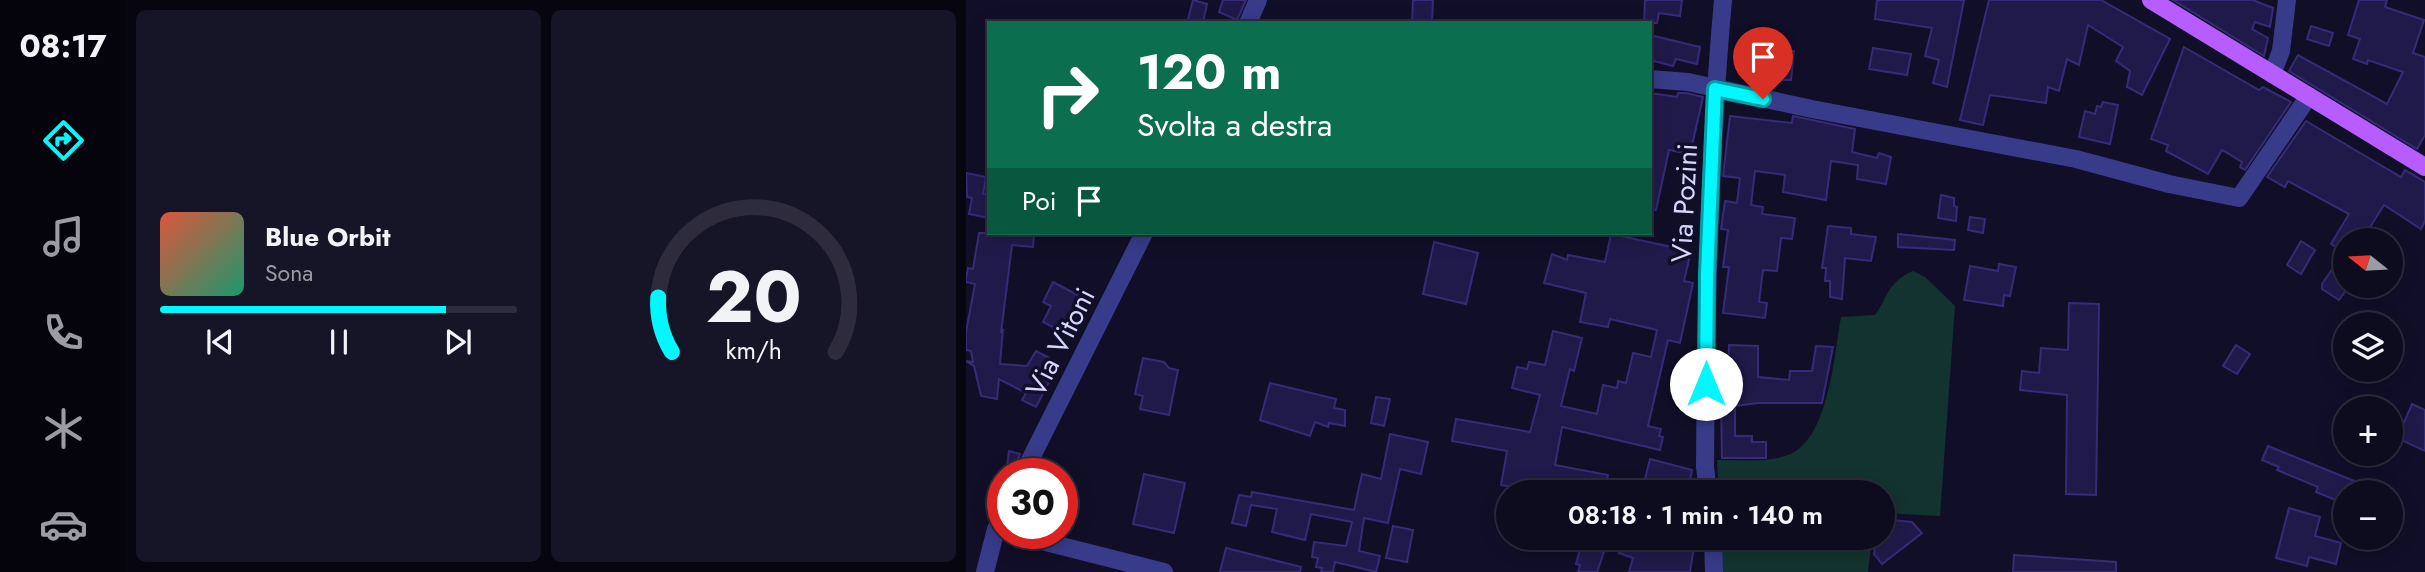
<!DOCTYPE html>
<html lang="it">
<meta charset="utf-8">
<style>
body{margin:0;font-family:Jost,sans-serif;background:#161427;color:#f1f3f6;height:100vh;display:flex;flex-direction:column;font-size:26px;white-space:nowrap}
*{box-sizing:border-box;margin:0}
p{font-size:23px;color:#9a9ba4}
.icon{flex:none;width:38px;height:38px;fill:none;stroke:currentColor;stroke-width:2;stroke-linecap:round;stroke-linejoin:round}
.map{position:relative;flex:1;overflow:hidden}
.side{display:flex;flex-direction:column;gap:10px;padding:10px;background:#070610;width:840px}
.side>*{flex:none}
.banner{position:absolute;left:21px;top:21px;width:665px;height:214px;border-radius:0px;box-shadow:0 4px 18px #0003,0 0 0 2px #2d2b3c;background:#0b6e4f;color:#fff;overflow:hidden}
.needle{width:46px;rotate:288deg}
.tools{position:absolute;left:1367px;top:228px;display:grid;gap:14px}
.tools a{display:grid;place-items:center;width:70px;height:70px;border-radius:50%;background:#0d0b1e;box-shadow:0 4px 18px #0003,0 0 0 2px #2d2b3c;font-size:35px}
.speed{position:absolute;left:21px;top:458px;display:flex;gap:14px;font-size:35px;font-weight:700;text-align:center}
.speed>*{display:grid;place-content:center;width:91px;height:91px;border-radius:50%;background:#0d0b1e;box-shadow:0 4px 18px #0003,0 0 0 2px #2d2b3c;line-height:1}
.speed .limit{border:10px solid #d22;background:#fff;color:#111}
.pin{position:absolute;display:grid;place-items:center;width:60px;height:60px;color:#fff;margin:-72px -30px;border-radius:50% 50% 50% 0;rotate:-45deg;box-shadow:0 0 7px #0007}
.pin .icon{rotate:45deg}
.me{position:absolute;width:77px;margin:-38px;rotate:0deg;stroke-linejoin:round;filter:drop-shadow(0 0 5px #0008)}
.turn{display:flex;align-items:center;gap:24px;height:147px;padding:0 35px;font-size:32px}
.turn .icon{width:91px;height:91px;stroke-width:2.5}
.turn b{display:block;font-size:49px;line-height:60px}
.then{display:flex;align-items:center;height:66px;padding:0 35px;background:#0003;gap:14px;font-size:26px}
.side .card{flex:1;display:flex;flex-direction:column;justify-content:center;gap:10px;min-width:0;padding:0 24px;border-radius:10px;background:#161427}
.side .dial{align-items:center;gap:0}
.dial svg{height:182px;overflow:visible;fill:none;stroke:#2d2b3c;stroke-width:7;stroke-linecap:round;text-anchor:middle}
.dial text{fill:#f1f3f6;stroke:none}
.song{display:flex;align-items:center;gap:21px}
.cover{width:84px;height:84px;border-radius:10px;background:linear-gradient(135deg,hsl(10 70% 55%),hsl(160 70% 35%))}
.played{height:7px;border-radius:4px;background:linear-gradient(90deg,#02f8ff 80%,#2d2b3c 80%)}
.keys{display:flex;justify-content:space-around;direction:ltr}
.side .tiles{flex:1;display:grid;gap:10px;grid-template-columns:repeat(2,1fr)}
.trip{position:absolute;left:530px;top:480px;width:399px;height:70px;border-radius:35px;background:#0d0b1e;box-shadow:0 4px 18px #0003,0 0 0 2px #2d2b3c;font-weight:600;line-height:70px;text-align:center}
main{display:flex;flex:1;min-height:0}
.menu{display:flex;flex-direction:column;width:126px;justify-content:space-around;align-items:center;background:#05040c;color:#9a9ba4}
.menu .icon{width:49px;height:49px}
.menu .selected{color:#02f8ff}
.menu b{font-size:32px;color:#f1f3f6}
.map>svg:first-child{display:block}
.green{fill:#12332f}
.building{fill:#201a4a;stroke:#352b77;stroke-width:2}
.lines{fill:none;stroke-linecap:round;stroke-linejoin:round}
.minor{stroke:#383b89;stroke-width:18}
.major{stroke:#b75dff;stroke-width:18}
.route-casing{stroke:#01a1a6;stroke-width:18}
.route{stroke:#02f8ff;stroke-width:12}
.labels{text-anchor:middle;stroke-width:7;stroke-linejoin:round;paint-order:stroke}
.street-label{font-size:28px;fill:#d8d6ff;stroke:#110f28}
</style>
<main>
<nav class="menu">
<b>08:17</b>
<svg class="icon selected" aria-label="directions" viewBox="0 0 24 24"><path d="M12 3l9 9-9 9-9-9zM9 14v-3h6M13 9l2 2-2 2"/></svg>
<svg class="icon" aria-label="music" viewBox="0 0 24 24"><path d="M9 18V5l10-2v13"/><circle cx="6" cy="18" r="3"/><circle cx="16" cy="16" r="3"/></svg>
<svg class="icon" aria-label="phone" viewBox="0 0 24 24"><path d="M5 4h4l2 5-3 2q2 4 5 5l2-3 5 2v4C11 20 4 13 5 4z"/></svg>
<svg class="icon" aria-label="climate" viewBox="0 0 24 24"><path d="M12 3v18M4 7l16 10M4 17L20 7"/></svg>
<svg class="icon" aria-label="car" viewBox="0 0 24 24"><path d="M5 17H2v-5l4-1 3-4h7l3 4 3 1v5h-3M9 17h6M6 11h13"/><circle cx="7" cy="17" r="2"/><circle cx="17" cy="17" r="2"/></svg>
</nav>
<section class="side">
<div class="tiles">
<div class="card">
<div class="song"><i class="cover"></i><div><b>Blue Orbit</b><p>Sona</p></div></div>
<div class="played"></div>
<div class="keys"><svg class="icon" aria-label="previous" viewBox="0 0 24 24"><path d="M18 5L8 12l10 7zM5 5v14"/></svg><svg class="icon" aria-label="pause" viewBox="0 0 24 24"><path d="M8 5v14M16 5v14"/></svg><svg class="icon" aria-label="next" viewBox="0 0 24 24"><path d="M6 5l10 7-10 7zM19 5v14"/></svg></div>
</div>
<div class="card dial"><svg viewBox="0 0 100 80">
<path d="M14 69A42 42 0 1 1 86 69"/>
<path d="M14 69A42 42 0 0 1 8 45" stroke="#02f8ff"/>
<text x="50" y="56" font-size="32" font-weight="700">20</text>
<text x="50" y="72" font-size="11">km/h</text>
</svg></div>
</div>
</section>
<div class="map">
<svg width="1459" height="572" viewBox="0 0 1459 572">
<rect width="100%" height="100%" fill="#110f28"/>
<g class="green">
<path d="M 947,271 L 959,277 L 989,306 L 974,516 L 917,513 L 917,492 L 753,492 L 751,460 C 775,460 800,463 822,455 C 863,440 868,355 875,317 L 909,315 C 923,295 922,282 947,271 Z"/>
<path d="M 755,537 L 906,537 L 902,572 L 756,572 Z"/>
</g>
<g class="building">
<path d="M 227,0 L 241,4 L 237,23 L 221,23 Z"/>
<path d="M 257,0 L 280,0 L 271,20 L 253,12 Z"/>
<path d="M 447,0 L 467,0 L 466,23 L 446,23 Z"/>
<path d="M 679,0 L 716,0 L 714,16 L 693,13 L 691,23 L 678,23 Z"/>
<path d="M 911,0 L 998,0 L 981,87 L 967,83 L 973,60 L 959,56 L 966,28 L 909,19 Z"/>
<path d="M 1023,0 L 1135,0 L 1204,39 L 1176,95 L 1161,87 L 1164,71 L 1150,61 L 1157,47 L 1122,25 L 1113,65 L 1101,59 L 1093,91 L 1082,87 L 1080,103 L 1024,95 L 1017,125 L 994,120 Z"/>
<path d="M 1207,0 L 1287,0 L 1307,8 L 1304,27 L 1289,22 L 1286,29 L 1302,38 L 1298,56 Z"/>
<path d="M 1393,0 L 1421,0 L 1419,7 L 1458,20 L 1447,53 L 1459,57 L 1459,135 L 1451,149 L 1323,71 L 1332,55 L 1421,104 L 1437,72 L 1402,60 L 1401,64 L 1387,59 L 1394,39 L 1382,35 Z"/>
<path d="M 1345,26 L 1367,33 L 1363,46 L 1341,39 Z"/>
<path d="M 684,35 L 734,47 L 731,64 L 710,59 L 707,66 L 684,60 Z"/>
<path d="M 1218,47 L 1293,90 L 1297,87 L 1325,102 L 1279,170 L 1274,167 L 1276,162 L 1256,150 L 1242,174 L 1200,151 L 1202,145 L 1185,139 Z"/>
<path d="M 907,48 L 945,54 L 941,75 L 903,69 Z"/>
<path d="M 799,49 L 828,51 L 825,80 L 796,80 Z"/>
<path d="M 684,93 L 711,97 L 712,93 L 720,93 L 737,97 L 724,154 L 703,150 L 690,210 L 684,209 Z"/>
<path d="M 1137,102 L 1152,105 L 1144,144 L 1113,137 L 1119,111 L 1129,114 L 1131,106 L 1135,107 Z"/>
<path d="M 764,116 L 826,123 L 827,116 L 889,129 L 886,152 L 911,158 L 913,153 L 925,157 L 920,184 L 891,179 L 892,165 L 865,161 L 860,200 L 817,192 L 819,175 L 789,171 L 785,205 L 797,207 L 796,214 L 829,218 L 826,239 L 815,238 L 811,271 L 797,270 L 793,302 L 801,303 L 799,318 L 757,313 L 763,267 L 757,267 L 762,230 L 755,229 L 759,201 L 771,203 L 774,178 L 757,176 Z"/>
<path d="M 1340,121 L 1435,177 L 1439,170 L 1459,182 L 1459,221 L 1455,229 L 1418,205 L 1396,240 L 1379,240 L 1379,292 L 1373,300 L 1356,289 L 1356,284 L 1378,252 L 1365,244 L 1383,214 L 1322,181 L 1319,187 L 1301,177 Z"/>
<path d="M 0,173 L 20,177 L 17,194 L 23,195 L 23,218 L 3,214 L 6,198 L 1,197 Z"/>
<path d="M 975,195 L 988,198 L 988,206 L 991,207 L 990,221 L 972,218 Z"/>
<path d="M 1004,217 L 1019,219 L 1017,233 L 1002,230 Z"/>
<path d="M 862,226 L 885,228 L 885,234 L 910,237 L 905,261 L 879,258 L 876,299 L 864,297 L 864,281 L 859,281 L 860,268 L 856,268 Z"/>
<path d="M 13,233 L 68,233 L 67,247 L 46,245 L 35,333 L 37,329 L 34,364 L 61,366 L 70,351 L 93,363 L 70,407 L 56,400 L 60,393 L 33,379 L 31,399 L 15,396 L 8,366 L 0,361 L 7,362 L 5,351 L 0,350 L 0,332 L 9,284 L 0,282 L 0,279 L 2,268 L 7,269 Z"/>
<path d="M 645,234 L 725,251 L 718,281 L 727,283 L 714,343 L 702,340 L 682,426 L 695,429 L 693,436 L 697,437 L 694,450 L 596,427 L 589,465 L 642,475 L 638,492 L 573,492 L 535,485 L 541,451 L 486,441 L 490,419 L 564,432 L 574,395 L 546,388 L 551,367 L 561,369 L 563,362 L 579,365 L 587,331 L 616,338 L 608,371 L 604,369 L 595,406 L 631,414 L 637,385 L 651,388 L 652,381 L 660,383 L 667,353 L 685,357 L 691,330 L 644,319 L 642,327 L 614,322 L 620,293 L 578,283 L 586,254 L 601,260 L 602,255 L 639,262 Z"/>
<path d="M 932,234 L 989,240 L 988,250 L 932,247 Z"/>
<path d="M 1335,241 L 1349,250 L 1335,274 L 1321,265 Z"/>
<path d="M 468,242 L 512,253 L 500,304 L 457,294 Z"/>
<path d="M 1033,264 L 1050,267 L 1044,296 L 1038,295 L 1037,306 L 998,300 L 1004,266 L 1032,271 Z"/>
<path d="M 87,282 L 123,301 L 105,336 L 77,322 L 85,306 L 77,302 Z"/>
<path d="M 1103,303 L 1133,304 L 1130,495 L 1100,494 L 1101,395 L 1054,390 L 1056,371 L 1073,373 L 1075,348 L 1102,350 Z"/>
<path d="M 763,345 L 792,346 L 792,377 L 823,380 L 824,371 L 846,371 L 850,346 L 867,347 L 856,403 L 792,403 L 769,406 L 769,436 L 786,436 L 786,442 L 800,442 L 800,458 L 756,458 L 755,404 L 761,404 Z"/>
<path d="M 1270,345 L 1284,354 L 1271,374 L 1257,366 Z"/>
<path d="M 177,358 L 198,362 L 203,368 L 212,370 L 203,415 L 174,409 L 177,396 L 169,394 Z"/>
<path d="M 304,383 L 370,399 L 368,408 L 379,410 L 379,426 L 363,423 L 362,427 L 349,422 L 344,436 L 294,420 Z"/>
<path d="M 410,397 L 424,399 L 418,426 L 405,423 Z"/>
<path d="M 1446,404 L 1459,410 L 1459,451 L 1431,438 Z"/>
<path d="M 424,434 L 462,442 L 455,474 L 434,469 L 422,523 L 398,518 L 393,551 L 414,556 L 410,572 L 369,562 L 367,572 L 355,572 L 356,568 L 350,567 L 352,558 L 346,557 L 348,542 L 380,546 L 386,522 L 345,514 L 339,540 L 306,532 L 311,509 L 285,505 L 280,526 L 266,523 L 273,495 L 285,497 L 286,492 L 388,510 L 396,474 L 415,479 Z"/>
<path d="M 1302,446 L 1413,491 L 1413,492 L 1379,492 L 1379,504 L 1350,492 L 1352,487 L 1311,470 L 1313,467 L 1296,460 Z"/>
<path d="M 43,451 L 54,454 L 46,474 L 40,474 Z"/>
<path d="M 684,459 L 726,470 L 722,492 L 688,492 L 690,486 L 678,483 Z"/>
<path d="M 178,474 L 219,483 L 208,533 L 167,524 Z"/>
<path d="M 1323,508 L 1354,517 L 1349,536 L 1375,543 L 1370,564 L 1343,557 L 1341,566 L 1310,558 Z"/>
<path d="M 926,520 L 946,522 L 956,533 L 916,564 L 908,554 L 910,537 L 917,537 L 917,526 Z"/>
<path d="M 427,526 L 447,530 L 441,562 L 420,558 Z"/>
<path d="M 657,537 L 696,537 L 728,546 L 724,572 L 663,572 L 667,558 L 653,553 Z"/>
<path d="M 615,546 L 638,552 L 631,572 L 612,572 L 614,565 L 610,564 Z"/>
<path d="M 260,548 L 335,567 L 334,572 L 254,572 Z"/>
<path d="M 1048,555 L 1150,562 L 1150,572 L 1047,572 Z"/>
</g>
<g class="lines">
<g class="minor">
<path d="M 282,23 L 292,0"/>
<path d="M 1306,74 L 1315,51 L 1321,0"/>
<path d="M 684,79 L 722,82 L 846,109 L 1110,159 L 1203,184 L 1273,198 L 1343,96"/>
<path d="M 57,474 L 178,233"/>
<path d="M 742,492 L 739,467 C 740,311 743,155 757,0"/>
<path d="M 48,534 L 198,572"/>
<path d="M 747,537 L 748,572"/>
<path d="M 19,572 L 30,529 L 37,516"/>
</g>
<path class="major" d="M 1185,0 L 1459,167"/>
</g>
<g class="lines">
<defs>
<path id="route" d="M 740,384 L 741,274 L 749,89 L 797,99"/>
</defs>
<use href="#route" class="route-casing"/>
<use href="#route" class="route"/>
</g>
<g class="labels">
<g class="street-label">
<text transform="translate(718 203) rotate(-87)" y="10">Via Pozini</text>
<text transform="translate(94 342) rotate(-63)" y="10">Via Vitoni</text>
</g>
</g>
</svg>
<div class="tools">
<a><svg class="needle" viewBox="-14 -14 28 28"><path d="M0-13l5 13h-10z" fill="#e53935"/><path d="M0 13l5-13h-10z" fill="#9a9ba4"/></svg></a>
<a><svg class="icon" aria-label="layers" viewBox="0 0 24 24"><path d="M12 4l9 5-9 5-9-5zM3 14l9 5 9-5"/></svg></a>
<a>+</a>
<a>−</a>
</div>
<div class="speed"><div class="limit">30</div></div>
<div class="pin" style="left:797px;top:99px;background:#d93025"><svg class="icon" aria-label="arrive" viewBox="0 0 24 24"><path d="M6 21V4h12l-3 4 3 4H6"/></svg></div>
<svg class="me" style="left:740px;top:384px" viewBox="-20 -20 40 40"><circle r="19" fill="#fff"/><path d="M0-13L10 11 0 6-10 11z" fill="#02f8ff"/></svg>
<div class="trip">08:18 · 1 min · 140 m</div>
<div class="banner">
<div class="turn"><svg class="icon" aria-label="right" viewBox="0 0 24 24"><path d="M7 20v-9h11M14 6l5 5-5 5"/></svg><div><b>120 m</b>Svolta a destra</div></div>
<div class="then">Poi<svg class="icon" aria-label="arrive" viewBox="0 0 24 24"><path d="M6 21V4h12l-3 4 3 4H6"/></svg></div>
</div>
</div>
</main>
